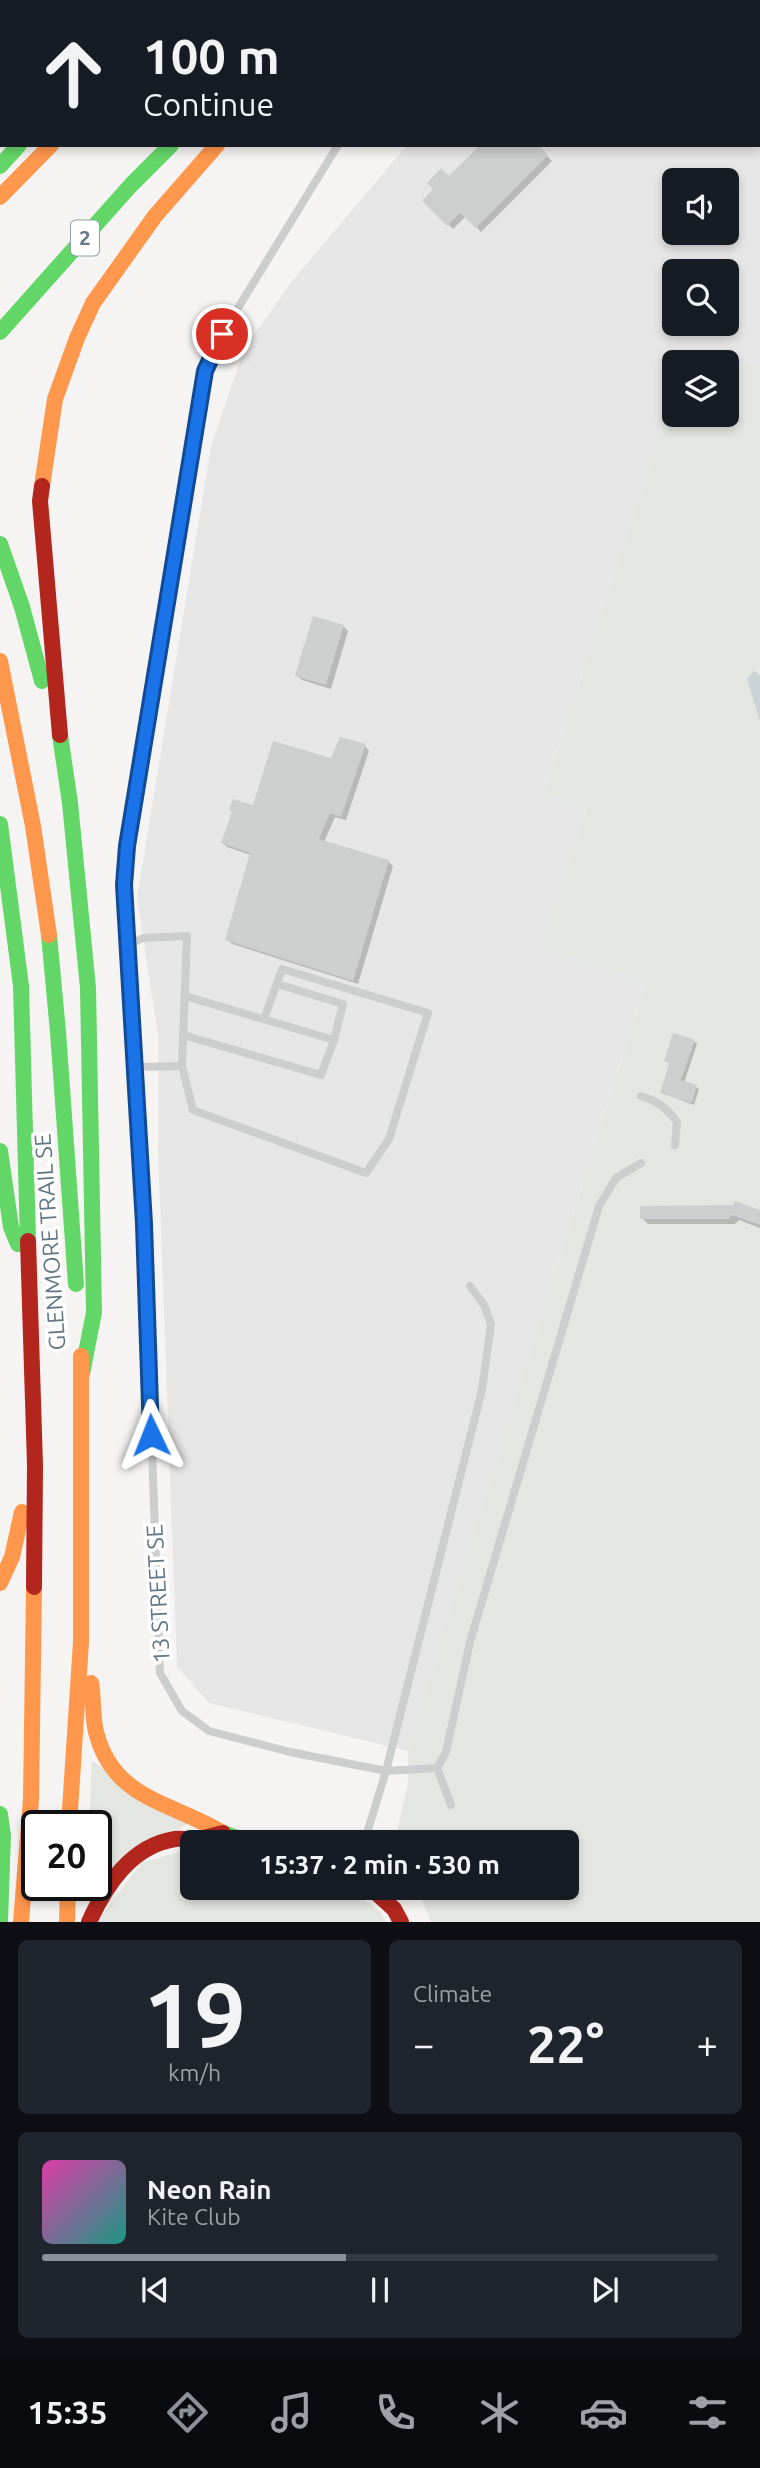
<!DOCTYPE html>
<meta charset="utf-8">
<style>
body{margin:0;font-family:Ubuntu,sans-serif;background:#20242c;color:#f1f3f6;height:100vh;display:flex;flex-direction:column;font-size:26px;white-space:nowrap}
*{box-sizing:border-box;margin:0}
p{font-size:23px;color:#9ea1a6}
.icon{flex:none;width:38px;height:38px;fill:none;stroke:currentColor;stroke-width:2;stroke-linecap:round;stroke-linejoin:round}
.map{position:relative;height:1922px;overflow:hidden}
.sheet{display:flex;flex-direction:column;gap:18px;padding:18px;background:#0d0f14;flex:1}
.sheet>*{flex:none}
.top-card{position:absolute;left:0px;top:0px;width:761px;height:147px;box-shadow:0 4px 10px #0003;background:#171b24;color:#f1f3f6;overflow:hidden}
.buttons{position:absolute;left:662px;top:168px;display:grid;gap:14px}
.buttons a{display:grid;place-items:center;width:77px;height:77px;border-radius:10px;background:#171b24;box-shadow:0 4px 10px #0003;font-size:35px}
.speed{position:absolute;left:21px;top:1810px;display:flex;gap:14px;font-size:35px;font-weight:700;text-align:center}
.speed>*{display:grid;place-content:center;width:91px;height:91px;border-radius:50%;background:#171b24;box-shadow:0 4px 10px #0003;line-height:1}
.speed .limit{border:4px solid #111;border-radius:10px;background:#fff;color:#111}
.pin{position:absolute;display:grid;place-items:center;width:60px;height:60px;color:#fff;margin:-30px;border:4px solid #fff;border-radius:50%;box-shadow:0 2px 7px #0007}
.me{position:absolute;width:77px;margin:-38px;rotate:358deg;stroke-linejoin:round;filter:drop-shadow(0 0 5px #0008)}
.turn{display:flex;align-items:center;gap:24px;height:147px;padding:0 28px;font-size:32px}
.turn .icon{width:91px;height:91px;stroke-width:2.5}
.turn b{display:block;font-size:49px;line-height:60px}
.big{font-size:52px;font-weight:700;line-height:1.1}
.sheet .tile{flex:1;display:flex;flex-direction:column;justify-content:center;gap:10px;min-width:0;padding:0 24px;border-radius:10px;background:#20242c}
.sheet .dial{align-items:center;gap:0}
.dial b{font-size:91px;line-height:1}
.song{display:flex;align-items:center;gap:21px}
.cover{width:84px;height:84px;border-radius:10px;background:linear-gradient(135deg,hsl(320 70% 55%),hsl(170 70% 35%))}
.played{height:7px;border-radius:4px;background:linear-gradient(90deg,#8c9099 45%,#363941 45%)}
.keys{display:flex;justify-content:space-around;direction:ltr}
.heat{display:flex;justify-content:space-between;align-items:center;font-size:38px;direction:ltr}
.sheet .tiles{flex:1;display:grid;gap:18px;grid-template-columns:1fr 1fr}
.tile:last-child{grid-column:span 2}
.trip{position:absolute;left:180px;top:1830px;width:399px;height:70px;border-radius:10px;background:#171b24;box-shadow:0 4px 10px #0003;font-weight:700;line-height:70px;text-align:center}
.menu{display:flex;height:112px;justify-content:space-around;align-items:center;background:#090b0e;color:#9ea1a6}
.menu .icon{width:49px;height:49px}
.menu .on{color:#8c9099}
.menu b{font-size:32px;color:#f1f3f6}
.map>svg:first-child{display:block}
.built{fill:#e5e6e5;fill-rule:evenodd}
.green{fill:#e4e7e1}
.water{fill:#cad3d5}
.shadow{fill:#0003}
.building{fill:#cdcece}
.lines{fill:none;stroke-linecap:round;stroke-linejoin:round}
.lane{stroke:#cccece;stroke-width:8}
.fast{stroke:#63d668;stroke-width:16}
.slow{stroke:#ff974d;stroke-width:16}
.jam{stroke:#b3261e;stroke-width:16}
.route-casing{stroke:#114b97;stroke-width:18}
.route{stroke:#1a73e8;stroke-width:12}
.labels{text-anchor:middle;stroke-width:7;stroke-linejoin:round;paint-order:stroke}
.shield{fill:#fff;stroke:#92a0a8;stroke-width:2}
.shield-label{font-size:21px;font-weight:bold;fill:#647783}
.street-label{font-size:23px;fill:#647783;stroke:#fff}
</style>
<div class="map">
<svg width="760" height="1922" viewBox="0 0 760 1922">
<rect width="100%" height="100%" fill="#f5f4f3"/>
<path class="built" d="M 541,0 L 760,0 L 760,363 L 726,366 L 726,362 L 674,362 L 674,388 L 543,794 L 586,809 L 541,949 L 645,983 L 464,1563 L 408,1751 L 209,1703 L 177,1667 L 158,1146 L 158,1035 L 137,898 L 211,446 L 245,347 L 293,280 L 407,145 L 760,145 L 760,2 L 539,2 ZM 674,180 L 726,180 L 726,233 L 674,233 ZM 674,271 L 726,271 L 726,324 L 674,324 Z"/>
<g class="green">
<path d="M 0,0 L 10,2 L 2,2 L 0,146 Z"/>
<path d="M 30,0 L 153,0 L 151,2 Z"/>
<path d="M 760,363 L 760,1922 L 431,1922 L 420,1896 L 414,1888 L 567,1888 L 567,1843 L 394,1843 L 408,1784 L 408,1751 L 464,1563 L 645,984 L 540,949 L 586,810 L 543,795 L 674,388 L 674,415 L 726,415 L 726,366 Z"/>
<path d="M 92,1761 L 189,1823 L 96,1882 L 96,1825 L 89,1825 Z"/>
<path d="M 192,1848 L 192,1888 L 336,1888 L 370,1903 L 381,1913 L 386,1922 L 97,1922 L 141,1863 Z"/>
</g>
<path class="water" d="M 754,671 L 760,675 L 760,722 L 747,679 Z"/>
<g class="shadow">
<path d="M 536,145 L 552,161 L 481,232 L 466,216 L 453,229 L 424,201 L 449,179 Z"/>
<path d="M 343,626 L 348,631 L 331,689 L 302,680 L 297,676 Z"/>
<path d="M 365,746 L 369,751 L 346,820 L 335,817 L 324,842 L 388,861 L 393,866 L 358,984 L 232,944 L 227,939 L 251,855 L 227,847 L 223,843 L 254,807 L 332,760 Z"/>
<path d="M 694,1041 L 697,1044 L 684,1083 L 699,1089 L 694,1105 L 662,1093 L 671,1064 L 666,1061 Z"/>
<path d="M 760,1212 L 760,1228 L 739,1220 L 735,1224 L 648,1224 L 642,1218 Z"/>
</g>
<g class="building">
<path d="M 480,145 L 539,145 L 548,155 L 476,228 L 460,213 L 447,226 L 422,201 L 433,189 L 427,183 L 441,168 L 449,176 Z"/>
<path d="M 313,616 L 344,625 L 326,685 L 295,676 Z"/>
<path d="M 340,737 L 366,744 L 341,817 L 330,813 L 319,839 L 389,860 L 353,981 L 225,940 L 250,853 L 221,843 L 232,812 L 229,810 L 233,799 L 253,805 L 273,741 L 331,758 Z"/>
<path d="M 673,1033 L 695,1040 L 681,1080 L 697,1085 L 692,1103 L 660,1093 L 669,1063 L 664,1061 Z"/>
<path d="M 735,1201 L 760,1210 L 760,1225 L 732,1215 L 729,1219 L 640,1219 L 640,1206 L 733,1205 Z"/>
</g>
<g class="lines">
<g class="lane">
<path d="M 459,2 L 461,0"/>
<path d="M 338,145 L 222,334 L 205,371 L 127,846 L 124,885 L 144,1224 L 160,1673 L 182,1711 L 209,1731 L 290,1752 L 386,1771 L 364,1843"/>
<path d="M 128,945 L 143,938 L 187,936 L 182,1066 L 193,1110 L 366,1173 L 389,1139 L 428,1013 L 282,969 L 264,1019"/>
<path d="M 185,996 L 334,1040 L 343,1004 L 277,984"/>
<path d="M 183,1035 L 321,1075 L 334,1040"/>
<path d="M 135,1067 L 182,1066"/>
<path d="M 641,1096 C 657,1101 667,1108 677,1122 L 675,1145"/>
<path d="M 470,1286 L 484,1305 L 491,1324 L 482,1390 L 386,1771 L 437,1768 L 446,1752 L 470,1642 L 599,1206 L 616,1178 L 641,1163"/>
<path d="M 437,1768 L 451,1805"/>
</g>
<g class="fast">
<path d="M 22,0 L 24,2"/>
<path d="M 210,2 L 212,0"/>
<path d="M 333,2 L 335,0"/>
<path d="M 368,2 L 370,0"/>
<path d="M 0,166 L 19,145"/>
<path d="M 0,332 L 131,185 L 171,145"/>
<path d="M 0,544 L 22,607 L 42,681"/>
<path d="M 60,735 L 70,803 L 88,988 L 94,1312 L 82,1374"/>
<path d="M 0,824 L 21,986 L 28,1241"/>
<path d="M 49,935 L 58,1032 L 76,1284"/>
<path d="M 0,1151 L 11,1227 L 18,1244"/>
<path d="M 0,1814 L 3,1836 L 0,1922"/>
<path d="M 223,1833 L 252,1843"/>
</g>
<g class="slow">
<path d="M 169,2 L 171,0"/>
<path d="M 0,197 L 51,145"/>
<path d="M 42,486 L 55,399 L 77,338 L 93,303 L 155,216 L 217,145"/>
<path d="M 0,661 L 33,826 L 49,935"/>
<path d="M 0,1583 L 12,1557 L 22,1512"/>
<path d="M 91,1683 C 94,1699 92,1716 96,1732 C 113,1800 172,1802 223,1833"/>
<path d="M 69,1825 L 81,1642 L 81,1356"/>
<path d="M 21,1922 L 31,1799 L 34,1587"/>
<path d="M 67,1922 L 68,1885"/>
</g>
<g class="jam">
<path d="M 42,486 L 40,501 L 60,735"/>
<path d="M 28,1241 L 35,1465 L 34,1587"/>
<path d="M 371,1888 L 394,1909 L 401,1922"/>
<path d="M 89,1922 C 106,1885 131,1846 175,1839 C 182,1838 189,1840 197,1839 C 206,1838 214,1835 223,1833"/>
</g>
</g>
<g class="lines">
<defs>
<path id="route" d="M 151,1435 L 144,1224 L 124,885 L 127,846 L 205,371 L 222,334"/>
</defs>
<use href="#route" class="route-casing"/>
<use href="#route" class="route"/>
</g>
<g class="labels">
<rect class="shield" x="71" y="220.5" width="28" height="35" rx="5"/>
<g class="shield-label">
<text x="85" y="245">2</text>
</g>
<g class="street-label">
<text transform="translate(50 1242) rotate(-94)" y="8">GLENMORE TRAIL SE</text>
<text transform="translate(158 1594) rotate(-93)" y="8">13 STREET SE</text>
</g>
</g>
</svg>
<div class="buttons">
<a><svg class="icon" aria-label="sound" viewBox="0 0 24 24"><path d="M4 9h4l5-4v14l-5-4H4zM17 9q2 3 0 6"/></svg></a>
<a><svg class="icon" aria-label="search" viewBox="0 0 24 24"><circle cx="10" cy="10" r="6"/><path d="M15 15l6 6"/></svg></a>
<a><svg class="icon" aria-label="layers" viewBox="0 0 24 24"><path d="M12 4l9 5-9 5-9-5zM3 14l9 5 9-5"/></svg></a>
</div>
<div class="speed"><div class="limit">20</div></div>
<div class="pin" style="left:222px;top:334px;background:#d93025"><svg class="icon" aria-label="arrive" viewBox="0 0 24 24"><path d="M6 21V4h12l-3 4 3 4H6"/></svg></div>
<svg class="me" style="left:151px;top:1435px" viewBox="-20 -20 40 40"><path d="M0-17L14 15 0 8-14 15z" fill="#1a73e8" stroke="#fff" stroke-width="4"/></svg>
<div class="trip">15:37 · 2 min · 530 m</div>
<div class="top-card">
<div class="turn"><svg class="icon" aria-label="ahead" viewBox="0 0 24 24"><path d="M12 20V5M6 11l6-6 6 6"/></svg><div><b>100 m</b>Continue</div></div>
</div>
</div>
<section class="sheet">
<div class="tiles">
<div class="tile dial"><b>19</b><p>km/h</p></div>
<div class="tile"><p>Climate</p>
<div class="heat"><a>−</a><b class="big">22°</b><a>+</a></div>
</div>
<div class="tile">
<div class="song"><i class="cover"></i><div><b>Neon Rain</b><p>Kite Club</p></div></div>
<div class="played"></div>
<div class="keys"><svg class="icon" aria-label="previous" viewBox="0 0 24 24"><path d="M18 5L8 12l10 7zM5 5v14"/></svg><svg class="icon" aria-label="pause" viewBox="0 0 24 24"><path d="M8 5v14M16 5v14"/></svg><svg class="icon" aria-label="next" viewBox="0 0 24 24"><path d="M6 5l10 7-10 7zM19 5v14"/></svg></div>
</div>
</div>
</section>
<nav class="menu">
<b>15:35</b>
<svg class="icon on" aria-label="directions" viewBox="0 0 24 24"><path d="M12 3l9 9-9 9-9-9zM9 14v-3h6M13 9l2 2-2 2"/></svg>
<svg class="icon" aria-label="music" viewBox="0 0 24 24"><path d="M9 18V5l10-2v13"/><circle cx="6" cy="18" r="3"/><circle cx="16" cy="16" r="3"/></svg>
<svg class="icon" aria-label="phone" viewBox="0 0 24 24"><path d="M5 4h4l2 5-3 2q2 4 5 5l2-3 5 2v4C11 20 4 13 5 4z"/></svg>
<svg class="icon" aria-label="climate" viewBox="0 0 24 24"><path d="M12 3v18M4 7l16 10M4 17L20 7"/></svg>
<svg class="icon" aria-label="car" viewBox="0 0 24 24"><path d="M5 17H2v-5l4-1 3-4h7l3 4 3 1v5h-3M9 17h6M6 11h13"/><circle cx="7" cy="17" r="2"/><circle cx="17" cy="17" r="2"/></svg>
<svg class="icon" aria-label="filters" viewBox="0 0 24 24"><path d="M4 7h16M4 17h16"/><circle cx="9" cy="7" r="2"/><circle cx="15" cy="17" r="2"/></svg>
</nav>
